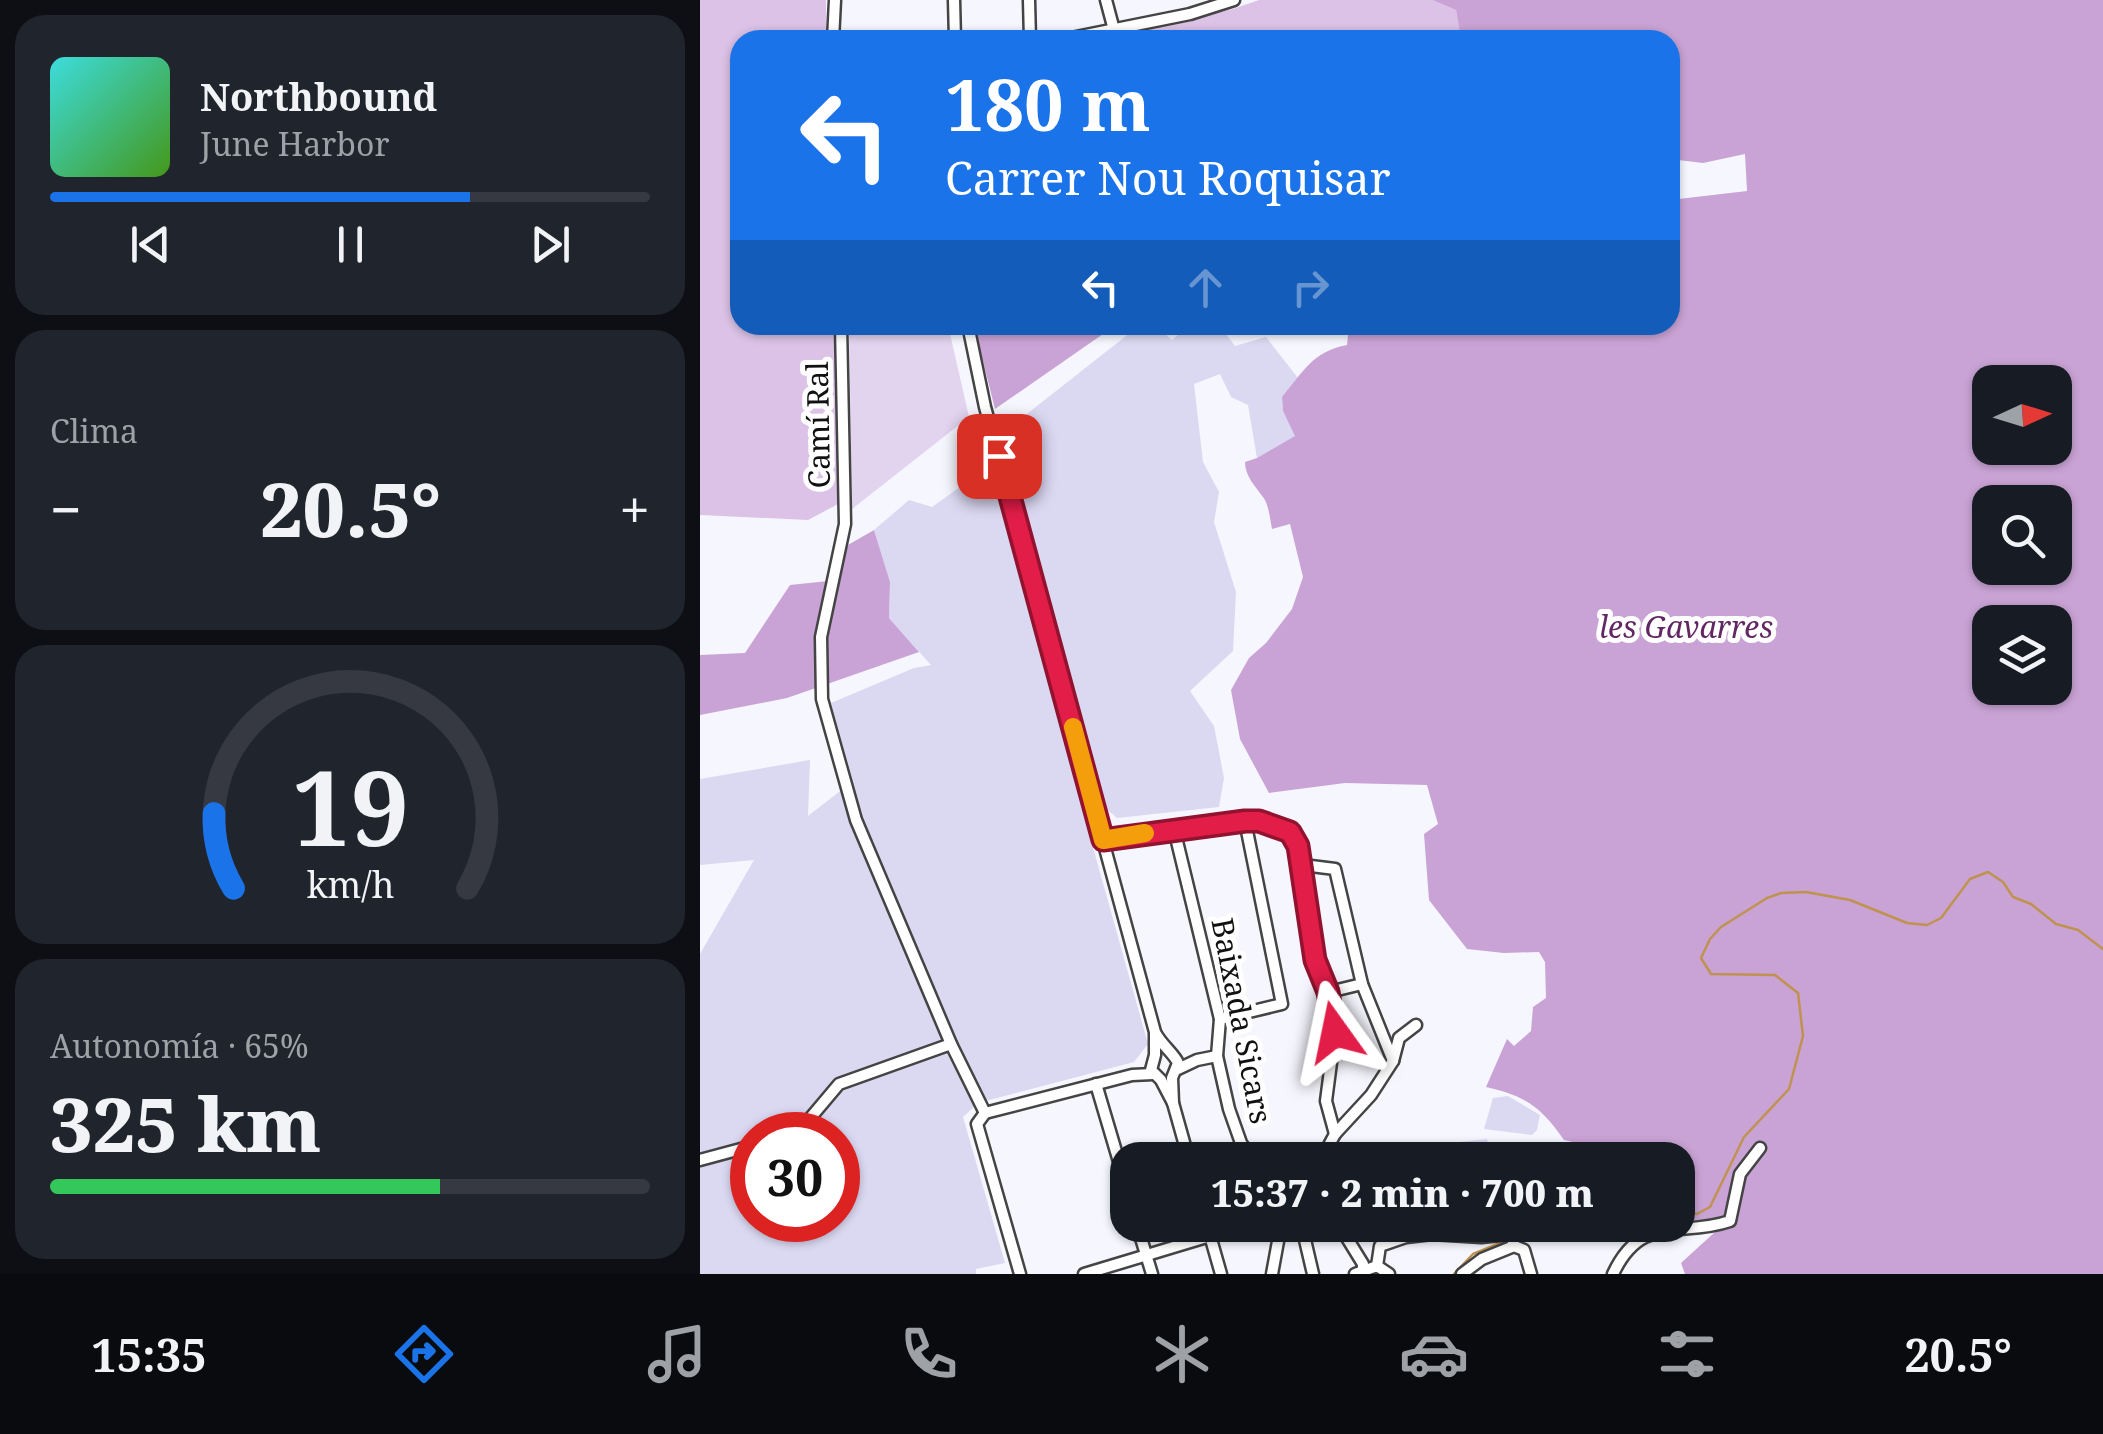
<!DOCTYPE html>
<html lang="es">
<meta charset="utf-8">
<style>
body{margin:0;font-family:"Noto Serif",serif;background:#20242c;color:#f1f3f6;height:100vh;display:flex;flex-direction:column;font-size:38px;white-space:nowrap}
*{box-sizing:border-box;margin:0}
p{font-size:32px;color:#9ea1a6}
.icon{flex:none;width:55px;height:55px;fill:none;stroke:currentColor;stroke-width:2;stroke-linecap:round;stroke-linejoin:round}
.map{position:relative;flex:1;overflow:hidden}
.drawer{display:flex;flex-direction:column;gap:15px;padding:15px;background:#0d0f14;width:700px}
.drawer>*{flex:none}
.banner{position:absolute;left:30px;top:30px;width:950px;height:305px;border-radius:30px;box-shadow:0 2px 8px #0004;background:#1a73e8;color:#fff;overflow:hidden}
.needle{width:65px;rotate:86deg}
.tools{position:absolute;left:1272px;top:365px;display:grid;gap:20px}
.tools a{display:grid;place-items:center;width:100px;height:100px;border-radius:20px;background:#171b24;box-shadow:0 2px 8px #0004;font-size:50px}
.speed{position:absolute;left:30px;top:1112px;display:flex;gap:20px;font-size:50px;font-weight:700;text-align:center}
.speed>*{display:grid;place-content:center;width:130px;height:130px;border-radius:50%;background:#171b24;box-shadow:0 2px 8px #0004;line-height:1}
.speed .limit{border:15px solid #d22;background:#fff;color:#111}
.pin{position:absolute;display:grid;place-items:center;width:85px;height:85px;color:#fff;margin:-42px;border-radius:20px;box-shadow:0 5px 15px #0006}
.me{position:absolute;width:110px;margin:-55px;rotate:348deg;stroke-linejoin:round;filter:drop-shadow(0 0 8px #0008)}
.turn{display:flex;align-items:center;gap:35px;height:210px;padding:0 50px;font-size:45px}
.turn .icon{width:130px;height:130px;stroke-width:2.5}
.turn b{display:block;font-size:70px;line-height:85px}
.lanes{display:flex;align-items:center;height:95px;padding:0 50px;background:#0003;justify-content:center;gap:50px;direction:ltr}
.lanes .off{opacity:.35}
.big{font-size:75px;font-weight:800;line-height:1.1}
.drawer .widget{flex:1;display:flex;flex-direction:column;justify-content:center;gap:15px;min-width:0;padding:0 35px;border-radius:30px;background:#20242c}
.drawer .dial{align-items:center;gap:0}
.dial svg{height:260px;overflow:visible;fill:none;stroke:#363941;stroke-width:7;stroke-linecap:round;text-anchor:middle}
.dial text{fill:#f1f3f6;stroke:none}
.song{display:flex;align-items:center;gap:30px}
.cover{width:120px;height:120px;border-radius:15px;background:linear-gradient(135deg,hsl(180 70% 55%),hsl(100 70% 35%))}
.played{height:10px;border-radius:5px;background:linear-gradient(90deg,#1a73e8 70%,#363941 70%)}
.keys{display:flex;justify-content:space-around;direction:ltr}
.heat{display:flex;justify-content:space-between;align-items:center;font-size:55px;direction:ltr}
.charge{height:15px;border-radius:8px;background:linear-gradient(90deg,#34c759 65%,#363941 0)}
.trip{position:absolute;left:410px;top:1142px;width:585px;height:100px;border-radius:30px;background:#171b24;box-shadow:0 2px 8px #0004;font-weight:800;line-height:100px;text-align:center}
.tab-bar{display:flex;height:160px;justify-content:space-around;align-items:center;background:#090b0e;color:#9ea1a6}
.tab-bar .icon{width:70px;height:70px}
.tab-bar .active{color:#1a73e8}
.tab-bar b{font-size:45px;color:#f1f3f6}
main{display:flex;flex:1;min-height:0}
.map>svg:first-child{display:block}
.farmland{fill:#dbd8f2;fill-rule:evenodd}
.green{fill:#dbc2e6}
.forest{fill:#c9a3d5;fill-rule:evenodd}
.pitch{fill:#e2d3ee}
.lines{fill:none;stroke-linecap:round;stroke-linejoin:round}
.stream{stroke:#bf934f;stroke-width:2.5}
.minor-casing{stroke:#444;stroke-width:15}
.minor{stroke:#fff;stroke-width:10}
.route-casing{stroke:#92132f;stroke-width:25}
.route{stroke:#e11d48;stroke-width:18}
.slow{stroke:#f59e0b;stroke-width:18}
.labels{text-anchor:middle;stroke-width:10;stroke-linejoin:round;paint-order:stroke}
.street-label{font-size:30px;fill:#111;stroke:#fff}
.park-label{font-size:30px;font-style:italic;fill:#622762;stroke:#fff}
</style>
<main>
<section class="drawer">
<div class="widget">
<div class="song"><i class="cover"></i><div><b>Northbound</b><p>June Harbor</p></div></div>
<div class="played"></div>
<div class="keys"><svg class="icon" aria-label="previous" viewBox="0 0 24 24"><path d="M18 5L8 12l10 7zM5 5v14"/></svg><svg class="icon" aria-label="pause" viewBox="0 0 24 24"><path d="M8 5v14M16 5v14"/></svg><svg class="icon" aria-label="next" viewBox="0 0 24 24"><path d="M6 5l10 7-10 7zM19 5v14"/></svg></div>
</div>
<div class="widget"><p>Clima</p>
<div class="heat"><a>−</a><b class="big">20.5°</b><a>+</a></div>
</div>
<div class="widget dial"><svg viewBox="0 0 100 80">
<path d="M14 69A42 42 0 1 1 86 69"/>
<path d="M14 69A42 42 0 0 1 8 46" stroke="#1a73e8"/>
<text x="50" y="56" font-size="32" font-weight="700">19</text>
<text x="50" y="72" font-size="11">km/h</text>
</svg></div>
<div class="widget"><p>Autonomía · 65%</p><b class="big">325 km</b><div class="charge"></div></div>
</section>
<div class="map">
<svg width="1403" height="1274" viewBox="0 0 1403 1274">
<rect width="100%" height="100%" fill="#f6f6fe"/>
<g class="farmland">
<path d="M 440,325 L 455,325 L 472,340 L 490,325 L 502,335 L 523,330 L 535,346 L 566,337 L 598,378 L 582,397 L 583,411 L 596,436 L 557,458 L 548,405 L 531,397 L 520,374 L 494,384 L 503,462 L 519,492 L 514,522 L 536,592 L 533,651 L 490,691 L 514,726 L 524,778 L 519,807 L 417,818 L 402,805 L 382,808 L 448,1044 L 434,1062 L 278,1103 L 263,1117 L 305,1263 L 276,1269 L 276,1274 L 0,1274 L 0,954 L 54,860 L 0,865 L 0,779 L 110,760 L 108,816 L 153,781 L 131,703 L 214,668 L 231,665 L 189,618 L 190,582 L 174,530 L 209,500 L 232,507 L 292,464 L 316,455 L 309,428 ZM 52,1135 L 138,1135 L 138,1220 L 52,1220 Z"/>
<path d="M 808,1096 L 840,1115 L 837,1130 L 832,1135 L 784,1129 L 793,1098 Z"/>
<path d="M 787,1139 L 792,1160 L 696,1160 L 695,1149 Z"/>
</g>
<g class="green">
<path d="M 0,0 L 126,0 L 126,40 L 40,40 L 40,325 L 136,325 L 138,504 L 108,520 L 0,515 Z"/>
<path d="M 559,0 L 732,0 L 756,10 L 761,40 L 396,40 L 533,9 Z"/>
</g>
<g class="forest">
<path d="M 732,0 L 1403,0 L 1403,1274 L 985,1274 L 981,1263 L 1015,1232 L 1010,1220 L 978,1222 L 978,1160 L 891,1160 L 886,1145 L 864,1140 C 841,1107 826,1096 786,1087 L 807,1039 L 814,1046 L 831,1031 L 833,1007 L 846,998 L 845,962 L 839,952 L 804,953 L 767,949 L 729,900 L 724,834 L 738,824 L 727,785 L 645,783 L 569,793 L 540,739 L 531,690 L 549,658 L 566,643 L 592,609 L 603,577 L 590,524 L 572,529 C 570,519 569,505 563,497 C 555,486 545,476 545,462 L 557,458 L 595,436 L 583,411 L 582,397 C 603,372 613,351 647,345 L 649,325 L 970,325 L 970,200 L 1047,191 L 1045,154 L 1003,163 L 970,159 L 970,40 L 761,40 L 756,10 ZM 1290,382 L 1355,382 L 1355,448 L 1290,448 ZM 1290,502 L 1355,502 L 1355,568 L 1290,568 ZM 1290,622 L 1355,622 L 1355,688 L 1290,688 Z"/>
<path d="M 274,325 L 336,325 L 337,330 L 348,325 L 416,325 L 295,409 Z"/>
<path d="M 174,530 L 190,582 L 189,618 L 219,652 L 87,698 L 0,715 L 0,655 L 45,653 L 90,585 L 138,580 L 148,545 Z"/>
</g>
<path class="pitch" d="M 149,325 L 248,325 L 269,417 L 152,509 Z"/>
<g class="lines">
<g class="stream">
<path d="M 978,1210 L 997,1214 L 1010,1207 L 1044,1137 L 1089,1089 L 1103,1036 L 1098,993 L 1075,975 L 1011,974 L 1001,958 L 1010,939 L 1021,927 L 1067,898 L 1081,893 L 1106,892 L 1150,900 L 1207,923 L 1227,925 L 1241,918 L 1270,879 L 1288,872 L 1303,882 L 1313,897 L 1331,904 L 1356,924 L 1378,930 L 1403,949"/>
<path d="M 818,1237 L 875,1225"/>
<path d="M 754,1274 L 773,1254 L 810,1239"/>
</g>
<defs>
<g id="minor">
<path d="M 254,0 L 255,40"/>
<path d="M 329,0 L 330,40"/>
<path d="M 406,0 L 414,30"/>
<path d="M 133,40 L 135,0"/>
<path d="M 361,40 L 490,14 L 534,0"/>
<path d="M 141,325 L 145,524 L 121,637 L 122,699 L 156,820 L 251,1044 L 285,1113"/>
<path d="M 268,325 L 285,407 L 455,1032 L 455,1055 L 451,1070 L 461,1080 L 473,1103"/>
<path d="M 474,829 L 520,1019 L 517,1056 L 529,1109 L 541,1143 L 553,1160"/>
<path d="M 403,839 L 545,821 L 559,821 L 590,833 L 599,846 L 615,959 L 629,992 L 635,1032 L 626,1101 L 635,1134"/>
<path d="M 603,865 L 635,869 L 662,984 L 693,1061"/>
<path d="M 629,992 L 662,984"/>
<path d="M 520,1019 L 582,1004 L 545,821"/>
<path d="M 456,1034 C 462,1045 475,1055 478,1063 L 472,1078 L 473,1103 L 489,1160"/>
<path d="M 478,1069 L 497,1060 L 517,1056"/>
<path d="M 396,1084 L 428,1192"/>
<path d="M 285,1113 L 432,1075 L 453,1074"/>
<path d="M 285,1113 L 277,1124 L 320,1274"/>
<path d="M 96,1135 L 139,1084 L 251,1044"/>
<path d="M 0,1160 L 52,1146"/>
<path d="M 621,1160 L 635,1134 L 671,1095 L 693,1061 L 699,1038 L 716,1025"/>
<path d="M 437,1225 L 452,1274"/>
<path d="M 507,1225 L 521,1274"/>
<path d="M 598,1225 L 602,1227 L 613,1274"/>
<path d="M 639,1225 L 663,1264 L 663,1274"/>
<path d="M 685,1225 L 690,1242"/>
<path d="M 677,1266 L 680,1246 L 706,1237 L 732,1234 L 781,1237 L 811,1234 L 814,1246"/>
<path d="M 384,1274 L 510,1236"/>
<path d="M 572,1274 L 581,1225"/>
<path d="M 655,1274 L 677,1266 L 689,1274"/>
<path d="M 762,1274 L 782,1259 L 814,1246 L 824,1250 L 831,1274"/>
<path d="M 913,1274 C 941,1213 981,1238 1030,1221 L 1040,1174 L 1060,1148"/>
</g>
</defs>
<use href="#minor" class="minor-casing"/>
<use href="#minor" class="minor"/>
</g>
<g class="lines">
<defs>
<path id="route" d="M 299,456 L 403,840 L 545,821 L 559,821 L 590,832 L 598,846 L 615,960 L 628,992 L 635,1032"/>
</defs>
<use href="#route" class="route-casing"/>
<use href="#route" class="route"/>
<path class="slow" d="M 373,727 L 403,840 L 445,833"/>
</g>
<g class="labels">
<g class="street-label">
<text transform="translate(119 425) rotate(-91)" y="10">Camí Ral</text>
<text transform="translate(541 1021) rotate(79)" y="10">Baixada Sicars</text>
</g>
<g class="park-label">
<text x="986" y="638">les Gavarres</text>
</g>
</g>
</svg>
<div class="tools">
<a><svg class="needle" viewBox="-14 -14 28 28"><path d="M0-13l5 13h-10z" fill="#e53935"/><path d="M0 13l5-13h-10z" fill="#9ea1a6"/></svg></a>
<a><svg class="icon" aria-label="search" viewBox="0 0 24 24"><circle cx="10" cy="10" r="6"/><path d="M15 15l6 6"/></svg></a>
<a><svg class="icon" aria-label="layers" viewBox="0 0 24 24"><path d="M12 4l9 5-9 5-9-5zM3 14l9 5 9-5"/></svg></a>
</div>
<div class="speed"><div class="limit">30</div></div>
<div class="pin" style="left:299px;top:456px;background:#d93025"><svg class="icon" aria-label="arrive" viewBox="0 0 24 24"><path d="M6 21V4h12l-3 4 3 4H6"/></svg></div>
<svg class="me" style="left:635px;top:1032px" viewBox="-20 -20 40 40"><path d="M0-17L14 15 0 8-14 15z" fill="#e11d48" stroke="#fff" stroke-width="4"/></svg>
<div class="trip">15:37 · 2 min · 700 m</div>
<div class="banner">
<div class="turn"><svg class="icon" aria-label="left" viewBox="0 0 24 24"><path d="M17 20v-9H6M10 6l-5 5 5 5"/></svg><div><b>180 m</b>Carrer Nou Roquisar</div></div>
<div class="lanes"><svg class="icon" aria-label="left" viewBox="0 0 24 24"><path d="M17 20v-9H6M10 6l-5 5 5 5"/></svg><svg class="icon off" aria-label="ahead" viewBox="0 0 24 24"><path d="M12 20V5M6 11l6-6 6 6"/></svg><svg class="icon off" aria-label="right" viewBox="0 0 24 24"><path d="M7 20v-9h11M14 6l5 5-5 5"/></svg></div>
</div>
</div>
</main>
<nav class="tab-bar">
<b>15:35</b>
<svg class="icon active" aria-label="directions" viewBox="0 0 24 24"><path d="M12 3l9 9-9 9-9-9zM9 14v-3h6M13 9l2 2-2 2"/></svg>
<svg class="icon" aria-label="music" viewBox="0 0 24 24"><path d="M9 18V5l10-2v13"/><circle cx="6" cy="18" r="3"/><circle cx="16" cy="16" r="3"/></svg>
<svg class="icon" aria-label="phone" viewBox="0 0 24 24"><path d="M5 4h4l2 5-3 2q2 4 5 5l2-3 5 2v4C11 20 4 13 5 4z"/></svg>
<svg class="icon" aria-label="climate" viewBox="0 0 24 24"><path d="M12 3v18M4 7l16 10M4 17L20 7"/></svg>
<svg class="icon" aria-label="car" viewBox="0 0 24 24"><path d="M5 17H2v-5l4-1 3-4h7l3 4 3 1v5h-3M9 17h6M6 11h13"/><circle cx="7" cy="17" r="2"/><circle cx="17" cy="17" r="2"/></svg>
<svg class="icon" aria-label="filters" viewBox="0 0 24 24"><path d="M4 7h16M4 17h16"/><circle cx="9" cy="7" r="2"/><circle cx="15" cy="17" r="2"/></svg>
<b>20.5°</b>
</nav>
